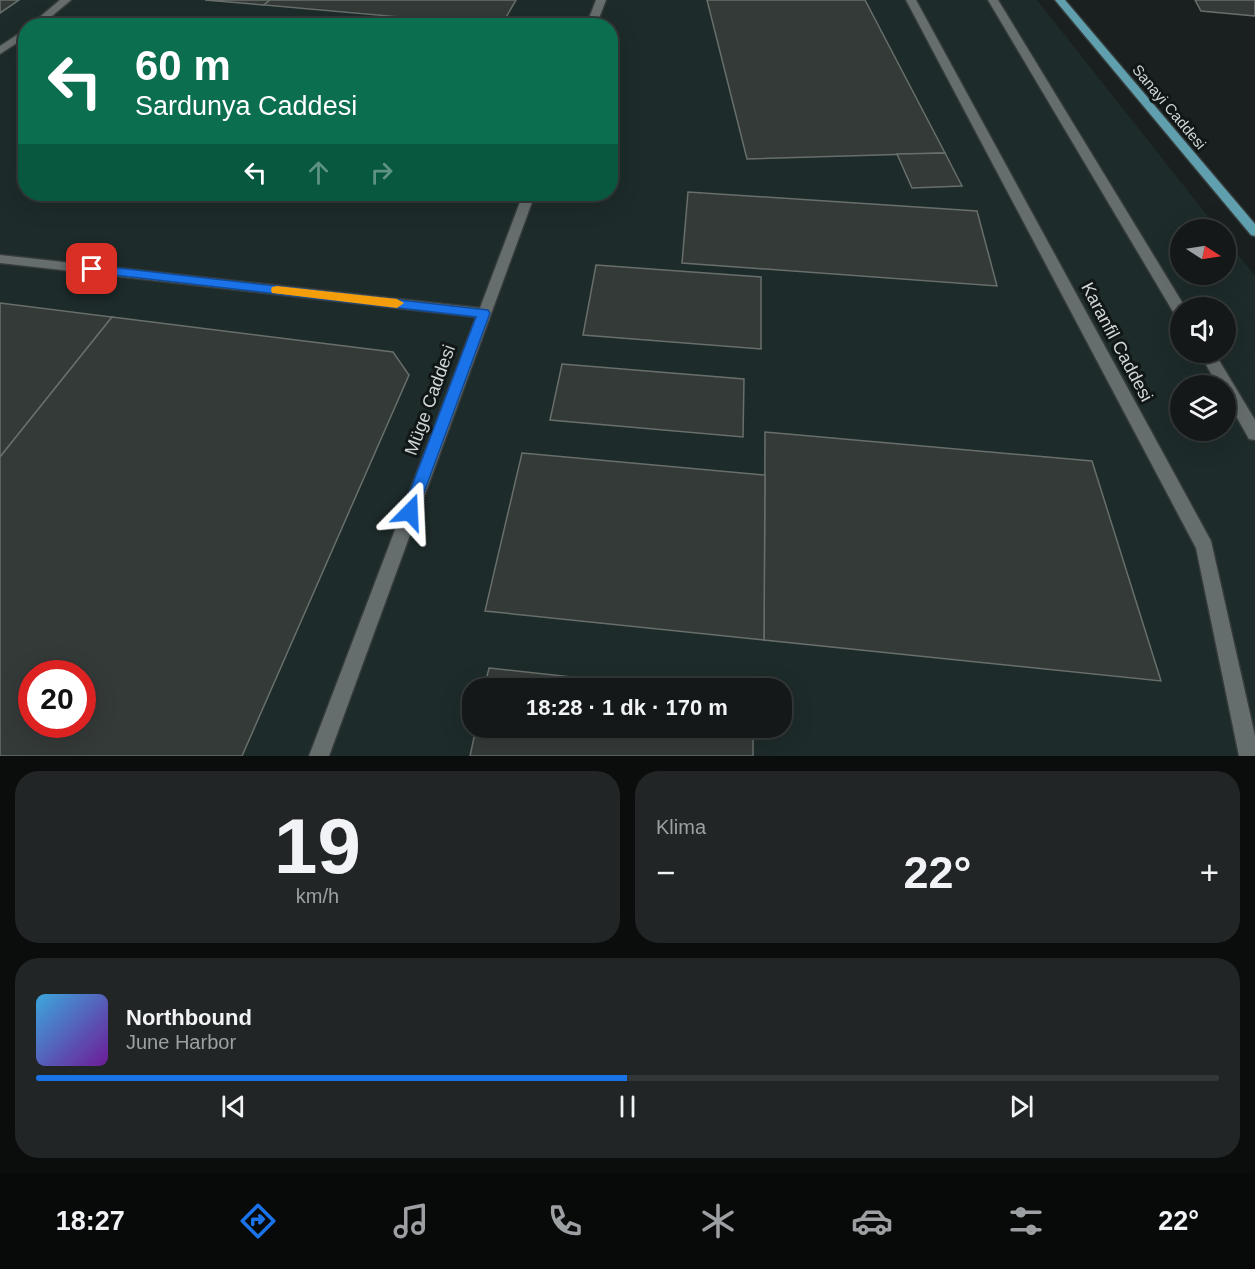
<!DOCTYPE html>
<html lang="tr">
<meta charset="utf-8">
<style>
body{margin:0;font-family:Helvetica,sans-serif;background:#212525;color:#f1f3f6;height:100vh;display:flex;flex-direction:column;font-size:22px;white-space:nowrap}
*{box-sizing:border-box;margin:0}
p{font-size:20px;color:#9da0a2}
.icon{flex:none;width:33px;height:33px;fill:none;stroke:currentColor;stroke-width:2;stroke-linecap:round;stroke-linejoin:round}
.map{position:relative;height:756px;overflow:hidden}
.panel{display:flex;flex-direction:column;gap:15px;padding:15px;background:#0b0d0d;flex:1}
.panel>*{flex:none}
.top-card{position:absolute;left:18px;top:18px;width:600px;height:183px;border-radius:24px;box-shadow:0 6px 24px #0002,0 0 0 2px #333737;background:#0b6e4f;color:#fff;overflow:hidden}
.needle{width:39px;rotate:102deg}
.buttons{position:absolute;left:1170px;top:219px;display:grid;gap:12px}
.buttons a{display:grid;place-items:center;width:66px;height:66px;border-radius:50%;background:#141818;box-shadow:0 6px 24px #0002,0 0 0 2px #333737;font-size:30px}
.speed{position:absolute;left:18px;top:660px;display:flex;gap:12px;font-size:30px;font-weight:700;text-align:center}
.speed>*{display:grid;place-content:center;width:78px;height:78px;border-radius:50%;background:#141818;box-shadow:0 6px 24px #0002,0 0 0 2px #333737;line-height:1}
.speed .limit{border:9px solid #d22;background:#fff;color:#111}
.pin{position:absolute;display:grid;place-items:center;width:51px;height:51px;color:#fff;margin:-26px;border-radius:12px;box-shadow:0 3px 9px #0006}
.me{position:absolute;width:66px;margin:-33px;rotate:21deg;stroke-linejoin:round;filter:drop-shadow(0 0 4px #0008)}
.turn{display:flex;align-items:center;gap:21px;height:126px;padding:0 18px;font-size:27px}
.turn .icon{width:78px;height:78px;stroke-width:2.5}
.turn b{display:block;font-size:42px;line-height:51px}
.lanes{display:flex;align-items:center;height:57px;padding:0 18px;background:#0003;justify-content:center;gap:30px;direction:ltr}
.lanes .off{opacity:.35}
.big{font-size:45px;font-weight:700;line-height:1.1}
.panel .tile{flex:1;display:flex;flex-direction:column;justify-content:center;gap:9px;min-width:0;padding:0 21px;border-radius:24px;background:#212525}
.panel .dial{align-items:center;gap:0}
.dial b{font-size:78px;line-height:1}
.song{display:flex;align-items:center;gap:18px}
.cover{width:72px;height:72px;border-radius:9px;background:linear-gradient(135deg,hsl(200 70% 55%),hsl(280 70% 35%))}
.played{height:6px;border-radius:3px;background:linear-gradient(90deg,#1a73e8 50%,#333737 50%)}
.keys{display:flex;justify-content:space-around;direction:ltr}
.heat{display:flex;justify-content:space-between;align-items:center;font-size:33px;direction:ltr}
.panel .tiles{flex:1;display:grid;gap:15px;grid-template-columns:1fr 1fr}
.tile:last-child{grid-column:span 2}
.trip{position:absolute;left:462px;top:678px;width:330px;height:60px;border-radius:24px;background:#141818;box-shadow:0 6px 24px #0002,0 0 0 2px #333737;font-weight:700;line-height:60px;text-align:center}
.dock{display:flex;height:96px;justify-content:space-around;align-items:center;background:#080a0a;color:#9da0a2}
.dock .icon{width:42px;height:42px}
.dock .on{color:#1a73e8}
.dock b{font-size:27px;color:#f1f3f6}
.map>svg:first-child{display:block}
.built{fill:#1d2b2a;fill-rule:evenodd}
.building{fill:#343a37;stroke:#686f6b;stroke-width:1.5;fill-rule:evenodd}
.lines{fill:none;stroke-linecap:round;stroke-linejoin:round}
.minor-casing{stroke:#363b3b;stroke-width:3}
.major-casing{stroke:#363b3b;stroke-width:3}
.minor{fill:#666e6d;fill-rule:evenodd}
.major{fill:#5f9fae;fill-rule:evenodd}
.route{fill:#1a73e8;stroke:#114b97;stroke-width:1.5}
.slow{fill:#f59e0b}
.labels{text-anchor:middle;stroke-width:6;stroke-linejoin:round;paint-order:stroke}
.far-street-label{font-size:15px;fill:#d1d6d6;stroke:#111717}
.street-label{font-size:18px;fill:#d1d6d6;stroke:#111717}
</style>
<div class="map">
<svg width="1255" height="756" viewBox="0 0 1255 756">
<rect width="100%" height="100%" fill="#1a2020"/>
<path class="built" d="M 0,0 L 1037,0 L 1218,229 L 1180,230 L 1180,274 L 1226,274 L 1226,239 L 1255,276 L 1255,756 L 0,756 ZM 26,26 L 610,26 L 610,194 L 26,194 ZM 1180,308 L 1226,308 L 1226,352 L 1180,352 ZM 1180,386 L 1226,386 L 1226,430 L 1180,430 ZM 32,674 L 82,674 L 82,724 L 32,724 ZM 472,688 L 782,688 L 782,728 L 472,728 Z"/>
<g class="building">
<path d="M 0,0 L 19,0 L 0,13 Z"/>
<path d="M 205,0 L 270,0 L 264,5 Z"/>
<path d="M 270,0 L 516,0 L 501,26 L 264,5 Z"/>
<path d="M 707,0 L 865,0 L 945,153 L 747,159 Z"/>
<path d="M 1195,0 L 1255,0 L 1255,16 L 1201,11 Z"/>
<path d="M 945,153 L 962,186 L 912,188 L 897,154 Z"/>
<path d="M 688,192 L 977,211 L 997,286 L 682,263 Z"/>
<path d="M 596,265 L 761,277 L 761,349 L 583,335 Z"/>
<path d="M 0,303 L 112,317 L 0,457 Z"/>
<path d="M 112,317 L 393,352 L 409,375 L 242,756 L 0,756 L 0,457 ZM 32,674 L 82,674 L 82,724 L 32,724 Z"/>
<path d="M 562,364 L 744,379 L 743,437 L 550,420 Z"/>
<path d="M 765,432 L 1092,461 L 1161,681 L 764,640 Z"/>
<path d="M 522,453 L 765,475 L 764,640 L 485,611 Z"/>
<path d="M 489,668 L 672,688 L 484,688 Z"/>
<path d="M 476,728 L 753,728 L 753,756 L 470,756 Z"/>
</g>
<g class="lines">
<defs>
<g id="minor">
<path d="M 60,0 L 71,0 L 40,26 L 29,26 Z"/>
<path d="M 596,0 L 606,0 L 596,26 L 586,26 Z"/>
<path d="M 906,0 L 916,0 L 1211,541 L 1255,736 L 1255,756 L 1239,756 L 1196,548 Z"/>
<path d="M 988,0 L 998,0 L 1185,307 L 1180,308 L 1180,316 L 1175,315 Z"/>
<path d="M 26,29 L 26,37 L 0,54 L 0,46 Z"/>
<path d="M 523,194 L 535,194 L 329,756 L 309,756 L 476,317 L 0,263 L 0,255 L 480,308 Z"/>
<path d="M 1199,352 L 1214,352 L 1255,420 L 1255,440 L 1249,439 L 1226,398 L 1226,386 L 1218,386 Z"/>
</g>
<path id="major" d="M 1055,0 L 1065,0 L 1255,224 L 1255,236 L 1251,235 Z"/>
</defs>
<use href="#minor" class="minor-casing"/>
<use href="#major" class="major-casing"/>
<use href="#minor" class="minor"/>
<use href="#major" class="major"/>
</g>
<path class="route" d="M 92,265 L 488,310 L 490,313 L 415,517 L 410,519 L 404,517 L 402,512 L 476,317 L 88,272 L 88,266 Z"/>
<path class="slow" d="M 277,286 L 397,299 L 404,303 L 397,308 L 272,293 L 271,290 L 272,287 Z"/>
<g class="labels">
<g class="far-street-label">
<text transform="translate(1169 107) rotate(50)" y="5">Sanayi Caddesi</text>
</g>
<g class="street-label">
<text transform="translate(1117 342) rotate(62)" y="6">Karanfil Caddesi</text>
<text transform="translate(430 400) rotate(-70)" y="6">Müge Caddesi</text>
</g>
</g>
</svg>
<div class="buttons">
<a><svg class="needle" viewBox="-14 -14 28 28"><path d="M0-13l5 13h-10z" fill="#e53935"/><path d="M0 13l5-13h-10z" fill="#9da0a2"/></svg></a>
<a><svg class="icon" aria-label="sound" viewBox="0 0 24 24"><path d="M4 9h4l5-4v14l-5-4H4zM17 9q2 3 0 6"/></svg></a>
<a><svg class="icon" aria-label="layers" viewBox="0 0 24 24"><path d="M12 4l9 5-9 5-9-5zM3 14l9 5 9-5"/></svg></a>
</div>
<div class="speed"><div class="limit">20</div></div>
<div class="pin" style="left:92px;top:269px;background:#d93025"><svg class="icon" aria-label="arrive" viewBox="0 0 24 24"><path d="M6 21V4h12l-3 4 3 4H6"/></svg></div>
<svg class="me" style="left:410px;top:512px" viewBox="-20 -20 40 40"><path d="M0-17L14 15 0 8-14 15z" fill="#1a73e8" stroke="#fff" stroke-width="4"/></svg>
<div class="trip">18:28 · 1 dk · 170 m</div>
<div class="top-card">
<div class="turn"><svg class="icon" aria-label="left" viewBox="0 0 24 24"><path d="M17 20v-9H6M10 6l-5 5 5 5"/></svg><div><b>60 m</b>Sardunya Caddesi</div></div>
<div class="lanes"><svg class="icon" aria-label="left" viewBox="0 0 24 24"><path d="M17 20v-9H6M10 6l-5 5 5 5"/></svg><svg class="icon off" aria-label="ahead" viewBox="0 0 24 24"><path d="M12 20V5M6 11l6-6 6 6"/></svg><svg class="icon off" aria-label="right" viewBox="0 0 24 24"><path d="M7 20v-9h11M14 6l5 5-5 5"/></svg></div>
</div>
</div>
<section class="panel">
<div class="tiles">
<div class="tile dial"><b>19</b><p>km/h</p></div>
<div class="tile"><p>Klima</p>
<div class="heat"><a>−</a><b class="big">22°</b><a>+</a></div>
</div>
<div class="tile">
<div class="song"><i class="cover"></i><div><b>Northbound</b><p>June Harbor</p></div></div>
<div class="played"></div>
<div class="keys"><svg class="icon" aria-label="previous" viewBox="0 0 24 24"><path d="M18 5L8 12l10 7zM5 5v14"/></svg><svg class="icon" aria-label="pause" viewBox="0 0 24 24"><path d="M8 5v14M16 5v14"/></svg><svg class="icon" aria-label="next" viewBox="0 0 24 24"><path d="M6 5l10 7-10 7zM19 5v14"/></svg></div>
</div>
</div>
</section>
<nav class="dock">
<b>18:27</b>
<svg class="icon on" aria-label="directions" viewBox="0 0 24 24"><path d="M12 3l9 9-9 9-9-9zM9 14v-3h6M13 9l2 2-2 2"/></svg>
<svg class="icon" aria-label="music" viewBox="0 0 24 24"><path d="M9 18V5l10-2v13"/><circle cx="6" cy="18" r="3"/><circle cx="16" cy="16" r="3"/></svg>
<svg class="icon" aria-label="phone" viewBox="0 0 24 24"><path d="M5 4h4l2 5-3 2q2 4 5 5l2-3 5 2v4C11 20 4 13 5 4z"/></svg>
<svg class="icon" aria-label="climate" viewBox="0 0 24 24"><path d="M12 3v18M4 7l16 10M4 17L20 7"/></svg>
<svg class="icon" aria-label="car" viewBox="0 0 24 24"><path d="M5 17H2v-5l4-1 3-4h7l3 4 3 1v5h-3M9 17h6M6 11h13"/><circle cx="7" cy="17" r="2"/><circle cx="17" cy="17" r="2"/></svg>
<svg class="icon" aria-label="filters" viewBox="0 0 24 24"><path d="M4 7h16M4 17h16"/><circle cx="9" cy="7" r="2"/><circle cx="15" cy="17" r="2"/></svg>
<b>22°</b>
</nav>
